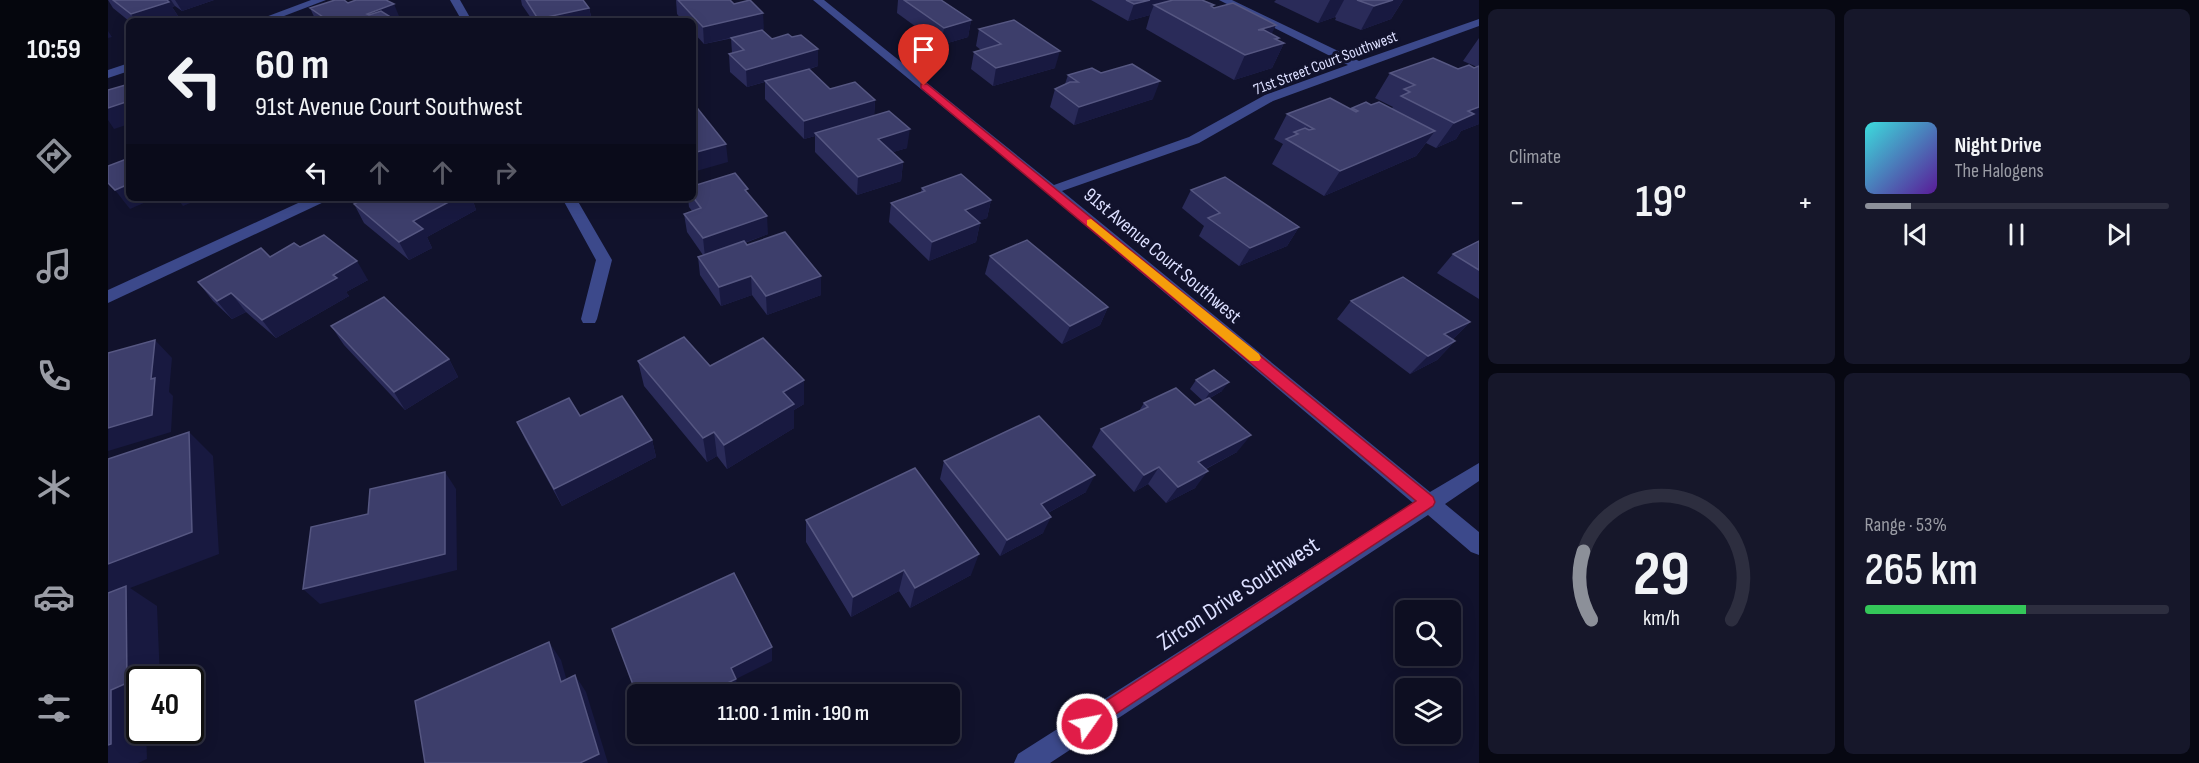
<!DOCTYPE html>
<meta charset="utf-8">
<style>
body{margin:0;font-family:"Sofia Sans Condensed",sans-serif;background:#16172a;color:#f1f3f6;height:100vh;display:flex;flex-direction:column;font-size:22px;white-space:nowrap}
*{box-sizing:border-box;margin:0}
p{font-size:20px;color:#9a9ca5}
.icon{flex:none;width:33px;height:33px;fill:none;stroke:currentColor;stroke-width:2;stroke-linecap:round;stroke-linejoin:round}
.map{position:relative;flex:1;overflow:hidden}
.panel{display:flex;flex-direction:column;gap:9px;padding:9px;background:#070812;width:720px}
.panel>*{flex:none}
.guide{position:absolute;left:18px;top:18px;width:570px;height:183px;border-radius:9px;box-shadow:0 3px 15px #0003,0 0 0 2px #2d2e3f;background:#0d0e21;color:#f1f3f6;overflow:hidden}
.fabs{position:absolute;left:1287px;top:600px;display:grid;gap:12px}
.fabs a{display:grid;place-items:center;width:66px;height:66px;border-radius:9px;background:#0d0e21;box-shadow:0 3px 15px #0003,0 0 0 2px #2d2e3f;font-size:30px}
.speed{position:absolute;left:18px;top:666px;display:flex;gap:12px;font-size:30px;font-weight:700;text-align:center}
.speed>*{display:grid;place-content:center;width:78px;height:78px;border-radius:50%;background:#0d0e21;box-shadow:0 3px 15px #0003,0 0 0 2px #2d2e3f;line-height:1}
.speed .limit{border:3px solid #111;border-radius:9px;background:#fff;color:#111}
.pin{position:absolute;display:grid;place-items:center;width:51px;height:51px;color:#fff;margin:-62px -26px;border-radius:50% 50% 50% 0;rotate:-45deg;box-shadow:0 0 6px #0007}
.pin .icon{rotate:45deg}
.me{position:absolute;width:66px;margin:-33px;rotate:57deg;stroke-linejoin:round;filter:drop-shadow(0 0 4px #0008)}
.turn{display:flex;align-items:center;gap:21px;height:126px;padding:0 30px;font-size:27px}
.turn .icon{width:78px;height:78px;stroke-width:2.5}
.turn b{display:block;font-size:42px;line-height:51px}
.lanes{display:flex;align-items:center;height:57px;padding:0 30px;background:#0003;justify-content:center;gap:30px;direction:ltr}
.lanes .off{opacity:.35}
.big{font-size:45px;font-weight:600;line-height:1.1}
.panel .widget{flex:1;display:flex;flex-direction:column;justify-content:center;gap:9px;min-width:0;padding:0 21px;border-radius:9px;background:#16172a}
.panel .dial{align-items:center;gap:0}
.dial svg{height:156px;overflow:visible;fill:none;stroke:#2d2e3f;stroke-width:7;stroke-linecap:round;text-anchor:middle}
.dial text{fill:#f1f3f6;stroke:none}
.song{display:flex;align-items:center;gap:18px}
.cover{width:72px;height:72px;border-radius:9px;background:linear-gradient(135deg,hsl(180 70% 55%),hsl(270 70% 35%))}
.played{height:6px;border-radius:3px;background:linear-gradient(90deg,#8c9099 15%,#2d2e3f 15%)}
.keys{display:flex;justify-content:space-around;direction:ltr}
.heat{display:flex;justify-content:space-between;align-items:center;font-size:33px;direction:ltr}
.charge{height:9px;border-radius:4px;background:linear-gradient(90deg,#34c759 53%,#2d2e3f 0)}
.panel .tiles{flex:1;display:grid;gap:9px;grid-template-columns:repeat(2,1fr)}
.trip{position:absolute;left:519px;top:684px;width:333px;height:60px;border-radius:9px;background:#0d0e21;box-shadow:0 3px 15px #0003,0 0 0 2px #2d2e3f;font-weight:600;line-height:60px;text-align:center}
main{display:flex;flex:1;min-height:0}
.dock{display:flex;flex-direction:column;width:108px;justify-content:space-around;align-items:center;background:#05060d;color:#9a9ca5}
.dock .icon{width:42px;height:42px}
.dock .on{color:#8c9099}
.dock b{font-size:27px;color:#f1f3f6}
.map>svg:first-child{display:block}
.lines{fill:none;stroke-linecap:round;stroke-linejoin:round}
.minor{fill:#3c498b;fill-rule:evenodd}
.wall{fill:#2a2b59}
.shaded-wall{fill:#181940}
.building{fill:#3d3e6b;stroke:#565782;stroke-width:1.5}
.route{fill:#e11d48;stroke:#92132f;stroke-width:1.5}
.slow{fill:#f59e0b}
.labels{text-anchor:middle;stroke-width:6;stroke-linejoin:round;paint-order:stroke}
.far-street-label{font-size:16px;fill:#dcdfff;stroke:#11122c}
.street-label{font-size:20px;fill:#dcdfff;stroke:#11122c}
.near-street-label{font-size:24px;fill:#dcdfff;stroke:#11122c}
</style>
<main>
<nav class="dock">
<b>10:59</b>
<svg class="icon on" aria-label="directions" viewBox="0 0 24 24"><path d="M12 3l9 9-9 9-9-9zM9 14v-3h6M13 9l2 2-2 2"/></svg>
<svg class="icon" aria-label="music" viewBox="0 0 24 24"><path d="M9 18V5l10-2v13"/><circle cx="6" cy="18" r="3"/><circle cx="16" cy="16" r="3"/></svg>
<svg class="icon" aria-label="phone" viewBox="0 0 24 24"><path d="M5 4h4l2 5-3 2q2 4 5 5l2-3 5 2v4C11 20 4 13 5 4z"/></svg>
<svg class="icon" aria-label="climate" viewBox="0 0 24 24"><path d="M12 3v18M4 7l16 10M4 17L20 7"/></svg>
<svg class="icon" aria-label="car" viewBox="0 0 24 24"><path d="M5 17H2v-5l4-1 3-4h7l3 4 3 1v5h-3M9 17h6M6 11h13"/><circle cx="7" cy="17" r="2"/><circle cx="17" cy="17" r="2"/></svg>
<svg class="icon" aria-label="filters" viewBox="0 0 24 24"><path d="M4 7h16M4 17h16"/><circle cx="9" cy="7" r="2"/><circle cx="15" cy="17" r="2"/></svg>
</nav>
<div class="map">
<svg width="1371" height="763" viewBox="0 0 1371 763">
<rect width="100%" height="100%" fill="#11122c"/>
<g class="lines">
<g class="minor">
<path d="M 203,0 L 218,0 L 163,21 L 147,21 Z"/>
<path d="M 342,0 L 352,0 L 364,21 L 354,21 Z"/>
<path d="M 705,0 L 716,0 L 946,185 L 1081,137 L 1157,95 L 1240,65 L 1111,0 L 1124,0 L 1251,61 L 1371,19 L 1371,26 L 1165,101 L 1091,143 L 954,191 L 1322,492 L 1371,463 L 1371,481 L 1337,504 L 1371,532 L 1371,555 L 1363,552 L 1320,515 L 942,763 L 906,763 L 910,754 L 1305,503 L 939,193 Z"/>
<path d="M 21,63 L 21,71 L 0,78 L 0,70 Z"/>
<path d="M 201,198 L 220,198 L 218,201 L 0,303 L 0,290 Z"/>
<path d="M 454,198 L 468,198 L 504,260 L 489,319 L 487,323 L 475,323 L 473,319 L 488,260 Z"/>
</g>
</g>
<g class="wall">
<path d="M 0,0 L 106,0 L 74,11 L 67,6 L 64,7 L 72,19 L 64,21 L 21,21 L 5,8 Z"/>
<path d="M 413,0 L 475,0 L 481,8 L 484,20 L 497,21 L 425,21 L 414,5 Z"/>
<path d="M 568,0 L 622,0 L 664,39 L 684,37 L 710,49 L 710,66 L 699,70 L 722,89 L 767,100 L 766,116 L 799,148 L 785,152 L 795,162 L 793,181 L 749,195 L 707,152 L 707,136 L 696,139 L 657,99 L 657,82 L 639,87 L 622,72 L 621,54 L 624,53 L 623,38 L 630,37 L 596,44 L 585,32 L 585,21 L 575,21 L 569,14 Z"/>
<path d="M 790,0 L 833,0 L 863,20 L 860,37 L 833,45 L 789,13 Z"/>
<path d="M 983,0 L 1061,0 L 1060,1 L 1106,5 L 1105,7 L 1171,38 L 1170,40 L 1176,43 L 1164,68 L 1126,80 L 1038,29 L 1042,15 L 1020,21 Z"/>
<path d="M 1168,0 L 1295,0 L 1283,19 L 1253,30 L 1227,20 L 1228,18 L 1227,17 L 1210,23 L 1166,2 Z"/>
<path d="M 240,3 L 293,21 L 208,21 L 202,8 Z"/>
<path d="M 871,29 L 947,68 L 885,86 L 863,69 L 866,52 L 873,50 L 868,46 Z"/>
<path d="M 1371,38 L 1371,124 L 1353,131 L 1348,139 L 1328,148 L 1318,143 L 1308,156 L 1216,196 L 1164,164 L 1175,144 L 1166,139 L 1179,114 L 1243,109 L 1244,108 L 1263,105 L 1283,109 L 1285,107 L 1267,98 L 1282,73 L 1350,69 L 1369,67 L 1355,61 Z"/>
<path d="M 993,73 L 1045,99 L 966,125 L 942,107 L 947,89 L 957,84 L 960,75 Z"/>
<path d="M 814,188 L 883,200 L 879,218 L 870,221 L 872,223 L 868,242 L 821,261 L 781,222 L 783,203 L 813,192 Z"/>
<path d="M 1083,190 L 1191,227 L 1179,246 L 1131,266 L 1091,236 L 1096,226 L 1074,208 Z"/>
<path d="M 640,194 L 660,234 L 637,243 L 639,245 L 713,295 L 659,315 L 644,295 L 613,306 L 592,275 L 590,257 L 595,255 L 579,232 L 576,214 L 584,211 L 581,207 L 580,198 Z"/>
<path d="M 258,198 L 364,198 L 368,210 L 319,237 L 324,248 L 301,260 L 256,223 L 246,204 Z"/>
<path d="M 1371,241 L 1371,299 L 1329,273 L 1345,254 Z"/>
<path d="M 192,247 L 260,280 L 238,292 L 241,296 L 168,338 L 138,312 L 124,319 L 105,301 L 90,282 Z"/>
<path d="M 882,256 L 1000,307 L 992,325 L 954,344 L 877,274 Z"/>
<path d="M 1243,301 L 1362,322 L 1344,340 L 1347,341 L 1329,360 L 1302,374 L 1229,319 Z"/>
<path d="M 223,326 L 341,359 L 350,377 L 297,410 L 236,345 Z"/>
<path d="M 530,361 L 602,366 L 696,380 L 696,404 L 686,410 L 686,428 L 619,469 L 609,456 L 599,462 L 536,386 Z"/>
<path d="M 1088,380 L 1114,391 L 1102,398 L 1129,452 L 1098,469 L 1087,488 L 1058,503 L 1040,484 L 1026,492 L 984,447 L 993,429 L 1031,411 L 1036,403 L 1087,405 L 1095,401 L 1082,389 Z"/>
<path d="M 472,416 L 544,440 L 548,457 L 454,506 L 417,439 L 409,422 Z"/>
<path d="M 836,461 L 978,492 L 940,513 L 935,533 L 892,556 L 832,479 Z"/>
<path d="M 698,520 L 863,575 L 802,608 L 791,591 L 743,617 L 698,542 Z"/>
</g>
<g class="shaded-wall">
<path d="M 53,0 L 63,0 L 67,6 L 64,7 L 72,19 L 64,21 L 28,21 L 23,14 Z"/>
<path d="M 67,0 L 106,0 L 74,11 Z"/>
<path d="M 1042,0 L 1061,0 L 1056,11 L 1046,5 L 1042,15 L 1020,21 L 1026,4 Z"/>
<path d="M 1222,0 L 1236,0 L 1227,17 L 1210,23 Z"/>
<path d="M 1285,0 L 1295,0 L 1283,19 L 1253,30 L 1266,6 Z"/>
<path d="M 286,4 L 293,21 L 262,21 L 259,14 Z"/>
<path d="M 481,8 L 484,21 L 430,21 L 430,19 Z"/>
<path d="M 655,13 L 656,30 L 596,44 L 595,27 Z"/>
<path d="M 863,20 L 860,37 L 833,45 L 836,28 Z"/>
<path d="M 1168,25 L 1157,48 L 1150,30 Z"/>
<path d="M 0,31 L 4,37 L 0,38 Z"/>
<path d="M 1171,38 L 1167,46 L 1176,43 L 1164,68 L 1126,80 L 1137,55 Z"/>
<path d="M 710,49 L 710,66 L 639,87 L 638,70 Z"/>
<path d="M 952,51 L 947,68 L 885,86 L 888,68 Z"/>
<path d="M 1052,81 L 1045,99 L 966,125 L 971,107 Z"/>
<path d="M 767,100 L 766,118 L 707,133 L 707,136 L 696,139 L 696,121 Z"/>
<path d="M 21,101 L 21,124 L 6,129 L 0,120 L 0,108 Z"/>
<path d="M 1371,107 L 1371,124 L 1353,131 L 1348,139 L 1328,148 L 1346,123 L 1360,111 Z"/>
<path d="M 802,129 L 799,148 L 769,157 L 770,139 Z"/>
<path d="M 1327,131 L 1308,156 L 1216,196 L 1232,171 Z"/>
<path d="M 618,144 L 620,162 L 585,172 L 585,153 Z"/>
<path d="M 795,162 L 793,181 L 749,195 L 750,177 Z"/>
<path d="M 21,184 L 21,198 L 47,198 L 22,209 L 7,190 Z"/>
<path d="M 69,198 L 94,198 L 75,206 Z"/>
<path d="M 348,198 L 364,198 L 368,210 L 319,237 L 324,248 L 301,260 L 291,242 L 305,221 Z"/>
<path d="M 883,200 L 879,218 L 853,228 L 857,210 Z"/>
<path d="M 659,216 L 660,234 L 597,257 L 595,238 Z"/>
<path d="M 872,223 L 868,242 L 821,261 L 824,242 Z"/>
<path d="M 1191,227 L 1179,246 L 1131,266 L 1142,248 Z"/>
<path d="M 249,261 L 260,280 L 238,292 L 241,296 L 168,338 L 154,320 L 225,275 Z"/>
<path d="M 643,276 L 644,295 L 613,306 L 611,287 Z"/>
<path d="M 713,276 L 713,295 L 659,315 L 658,296 Z"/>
<path d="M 123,293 L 138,312 L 124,319 L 109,301 Z"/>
<path d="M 1000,307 L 992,325 L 954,344 L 962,326 Z"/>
<path d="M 1362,322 L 1344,340 L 1336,334 Z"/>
<path d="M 47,340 L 64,358 L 61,392 L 65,396 L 63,432 L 0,451 L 0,428 L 43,379 Z"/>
<path d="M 1347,341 L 1329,360 L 1302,374 L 1320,356 Z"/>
<path d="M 341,359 L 350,377 L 297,410 L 286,392 Z"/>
<path d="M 696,380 L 696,404 L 686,410 L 686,428 L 619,469 L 616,445 L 675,392 Z"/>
<path d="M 1121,382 L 1114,391 L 1096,401 L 1102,392 Z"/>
<path d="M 81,432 L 105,456 L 111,554 L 22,588 L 49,606 L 52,680 L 32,680 L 32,730 L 38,730 L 39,759 L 30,763 L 0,763 L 0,564 Z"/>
<path d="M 606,432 L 609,456 L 599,462 L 595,438 Z"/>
<path d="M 1143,435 L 1129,452 L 1078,479 L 1090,462 Z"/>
<path d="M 544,440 L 548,457 L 454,506 L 446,489 Z"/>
<path d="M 1051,467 L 1040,484 L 1026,492 L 1036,475 Z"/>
<path d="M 1100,471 L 1087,488 L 1058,503 L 1070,487 Z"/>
<path d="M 337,472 L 348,489 L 349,570 L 212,604 L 195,589 Z"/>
<path d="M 987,475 L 978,492 L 925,521 L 933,504 Z"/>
<path d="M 943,517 L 935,533 L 892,556 L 899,540 Z"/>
<path d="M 871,554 L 863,575 L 802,608 L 807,588 Z"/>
<path d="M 796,570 L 791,591 L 743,617 L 745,597 Z"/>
<path d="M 441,642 L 453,660 L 464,699 L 453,682 Z"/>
<path d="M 664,647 L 664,661 L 628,679 L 630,692 L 624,694 L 597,694 L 623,668 Z"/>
<path d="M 467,675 L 478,692 L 500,763 L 472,763 Z"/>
</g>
<g class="building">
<path d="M 5,0 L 59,0 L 61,2 L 23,14 Z"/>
<path d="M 227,0 L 236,0 L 240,3 L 248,0 L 278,0 L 286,4 L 259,14 L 261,15 L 273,11 L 281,16 L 266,21 L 221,21 L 202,8 Z"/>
<path d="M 418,0 L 475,0 L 481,8 L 430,19 Z"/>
<path d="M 570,0 L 622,0 L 626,4 L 642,0 L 655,13 L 595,27 Z"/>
<path d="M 796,0 L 833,0 L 863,20 L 836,28 Z"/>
<path d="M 1018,0 L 1042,0 L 1026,4 Z"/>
<path d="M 1065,0 L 1094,0 L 1106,5 L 1103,6 L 1106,8 L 1125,3 L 1168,25 L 1150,30 L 1156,30 L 1171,38 L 1167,39 L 1176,43 L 1137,55 L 1046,5 Z"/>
<path d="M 1249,0 L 1285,0 L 1266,6 Z"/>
<path d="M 495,18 L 497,21 L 481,21 Z"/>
<path d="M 906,20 L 952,51 L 888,68 L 866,52 L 893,44 L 871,29 Z"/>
<path d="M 654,30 L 664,39 L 680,34 L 684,37 L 693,35 L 710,49 L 638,70 L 621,54 L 636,50 L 623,38 Z"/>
<path d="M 1325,58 L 1350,69 L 1361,65 L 1366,68 L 1371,66 L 1371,107 L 1360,111 L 1366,114 L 1346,123 L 1293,96 L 1302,92 L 1296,89 L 1307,85 L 1282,73 Z"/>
<path d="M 1024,64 L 1052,81 L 971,107 L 947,89 L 962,82 L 970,82 L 960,75 L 984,68 L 993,73 Z"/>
<path d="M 701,69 L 722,89 L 747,82 L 767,100 L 696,121 L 657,81 Z"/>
<path d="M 21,84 L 21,101 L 0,108 L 0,90 Z"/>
<path d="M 1222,98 L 1248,112 L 1250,111 L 1244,108 L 1258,102 L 1263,105 L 1271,102 L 1327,131 L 1232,171 L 1178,139 L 1190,134 L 1186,132 L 1197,128 L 1201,130 L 1206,129 L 1179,114 Z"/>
<path d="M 585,104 L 586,104 L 618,144 L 585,153 Z"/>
<path d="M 781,111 L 802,129 L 770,139 L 795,162 L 750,177 L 707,133 Z"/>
<path d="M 21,158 L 21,184 L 7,190 L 0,183 L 0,166 Z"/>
<path d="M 627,173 L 640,189 L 637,190 L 659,216 L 595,238 L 576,214 L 593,208 L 585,197 L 585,186 Z"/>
<path d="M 853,174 L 883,200 L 857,210 L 872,223 L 824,242 L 783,203 L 817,191 L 814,188 Z"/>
<path d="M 1117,177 L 1191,227 L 1142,248 L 1100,218 L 1112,213 L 1083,190 Z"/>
<path d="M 258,198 L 348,198 L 305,221 L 315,229 L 291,242 L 246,204 Z"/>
<path d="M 677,232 L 713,276 L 658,296 L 643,276 L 611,287 L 590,257 L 636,241 L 639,245 Z"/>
<path d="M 216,235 L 249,261 L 225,275 L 229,278 L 154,320 L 123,293 L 109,301 L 90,282 L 153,248 L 162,257 L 186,243 L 192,247 Z"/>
<path d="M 919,240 L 1000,307 L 962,326 L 882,256 Z"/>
<path d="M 1371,241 L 1371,270 L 1345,254 Z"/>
<path d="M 1295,277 L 1362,322 L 1336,334 L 1347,341 L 1320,356 L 1243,301 Z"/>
<path d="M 276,297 L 341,359 L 286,392 L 223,326 Z"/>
<path d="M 576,337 L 602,366 L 655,338 L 696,380 L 675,392 L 686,404 L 616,445 L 606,432 L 595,438 L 530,361 Z"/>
<path d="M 47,340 L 43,379 L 47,378 L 44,415 L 0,428 L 0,353 Z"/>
<path d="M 1106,370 L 1121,382 L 1102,392 L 1088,380 Z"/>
<path d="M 1068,388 L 1087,405 L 1101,398 L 1143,435 L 1090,462 L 1100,471 L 1070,487 L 1051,467 L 1036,475 L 993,429 L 1040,407 L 1036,403 Z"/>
<path d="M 514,396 L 544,440 L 446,489 L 409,422 L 461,398 L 472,416 Z"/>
<path d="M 931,416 L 987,475 L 933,504 L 943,517 L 899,540 L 836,461 Z"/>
<path d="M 81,432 L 84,532 L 0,564 L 0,459 Z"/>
<path d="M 807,468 L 871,554 L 807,588 L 796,570 L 745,597 L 698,520 Z"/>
<path d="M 337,472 L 337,554 L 195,589 L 203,527 L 260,514 L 262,489 Z"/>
<path d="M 626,573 L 664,647 L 623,668 L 628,679 L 597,694 L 530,694 L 530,698 L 504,629 Z"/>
<path d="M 18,586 L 19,683 L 3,690 L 3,744 L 0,745 L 0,593 Z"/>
<path d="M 441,642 L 453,682 L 467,675 L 491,754 L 472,763 L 317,763 L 307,701 Z"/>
</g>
<path class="route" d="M 813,84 L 819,84 L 1325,497 L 1327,502 L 1325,506 L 979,733 L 973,730 L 970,724 L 973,717 L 1308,501 L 813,88 Z"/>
<path class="slow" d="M 983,219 L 1151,354 L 1153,358 L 1151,361 L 1142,361 L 979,225 L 979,220 Z"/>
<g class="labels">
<g class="far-street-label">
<text transform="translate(1217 62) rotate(-21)" y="6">71st Street Court Southwest</text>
</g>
<g class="street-label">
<text transform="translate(1055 255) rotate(40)" y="7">91st Avenue Court Southwest</text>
</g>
<g class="near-street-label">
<text transform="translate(1130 593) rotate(-33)" y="8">Zircon Drive Southwest</text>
</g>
</g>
</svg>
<div class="fabs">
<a><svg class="icon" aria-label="search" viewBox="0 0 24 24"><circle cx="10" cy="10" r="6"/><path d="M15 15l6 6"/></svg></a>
<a><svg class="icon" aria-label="layers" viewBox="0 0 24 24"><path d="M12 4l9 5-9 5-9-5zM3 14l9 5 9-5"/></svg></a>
</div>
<div class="speed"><div class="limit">40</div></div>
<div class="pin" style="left:816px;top:86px;background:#d93025"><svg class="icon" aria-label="arrive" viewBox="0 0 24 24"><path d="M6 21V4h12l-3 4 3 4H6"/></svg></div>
<svg class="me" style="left:979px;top:724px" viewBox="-20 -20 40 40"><circle r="17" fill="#e11d48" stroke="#fff" stroke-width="3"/><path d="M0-11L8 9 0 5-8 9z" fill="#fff"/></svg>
<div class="trip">11:00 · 1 min · 190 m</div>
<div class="guide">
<div class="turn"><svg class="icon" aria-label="left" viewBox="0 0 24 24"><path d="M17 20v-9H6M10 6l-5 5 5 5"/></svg><div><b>60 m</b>91st Avenue Court Southwest</div></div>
<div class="lanes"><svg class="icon" aria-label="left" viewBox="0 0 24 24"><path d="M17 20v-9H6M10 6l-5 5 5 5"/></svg><svg class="icon off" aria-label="ahead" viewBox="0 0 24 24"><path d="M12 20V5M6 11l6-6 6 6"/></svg><svg class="icon off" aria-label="ahead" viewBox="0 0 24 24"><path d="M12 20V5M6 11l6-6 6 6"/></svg><svg class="icon off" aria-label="right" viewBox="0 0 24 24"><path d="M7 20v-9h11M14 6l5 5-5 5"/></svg></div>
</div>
</div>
<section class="panel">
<div class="tiles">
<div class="widget"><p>Climate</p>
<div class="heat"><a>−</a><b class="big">19°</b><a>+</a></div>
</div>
<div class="widget">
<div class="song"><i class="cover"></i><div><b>Night Drive</b><p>The Halogens</p></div></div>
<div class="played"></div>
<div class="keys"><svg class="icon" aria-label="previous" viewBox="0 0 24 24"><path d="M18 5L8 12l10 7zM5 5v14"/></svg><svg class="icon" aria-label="pause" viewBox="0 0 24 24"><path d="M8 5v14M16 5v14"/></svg><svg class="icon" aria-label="next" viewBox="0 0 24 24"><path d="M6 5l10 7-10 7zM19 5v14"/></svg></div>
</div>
<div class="widget dial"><svg viewBox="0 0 100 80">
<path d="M14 69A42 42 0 1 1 86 69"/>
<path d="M14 69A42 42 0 0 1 10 34" stroke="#8c9099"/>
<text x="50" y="56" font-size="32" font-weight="700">29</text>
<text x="50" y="72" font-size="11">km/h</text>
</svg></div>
<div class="widget"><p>Range · 53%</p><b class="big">265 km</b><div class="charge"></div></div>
</div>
</section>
</main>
